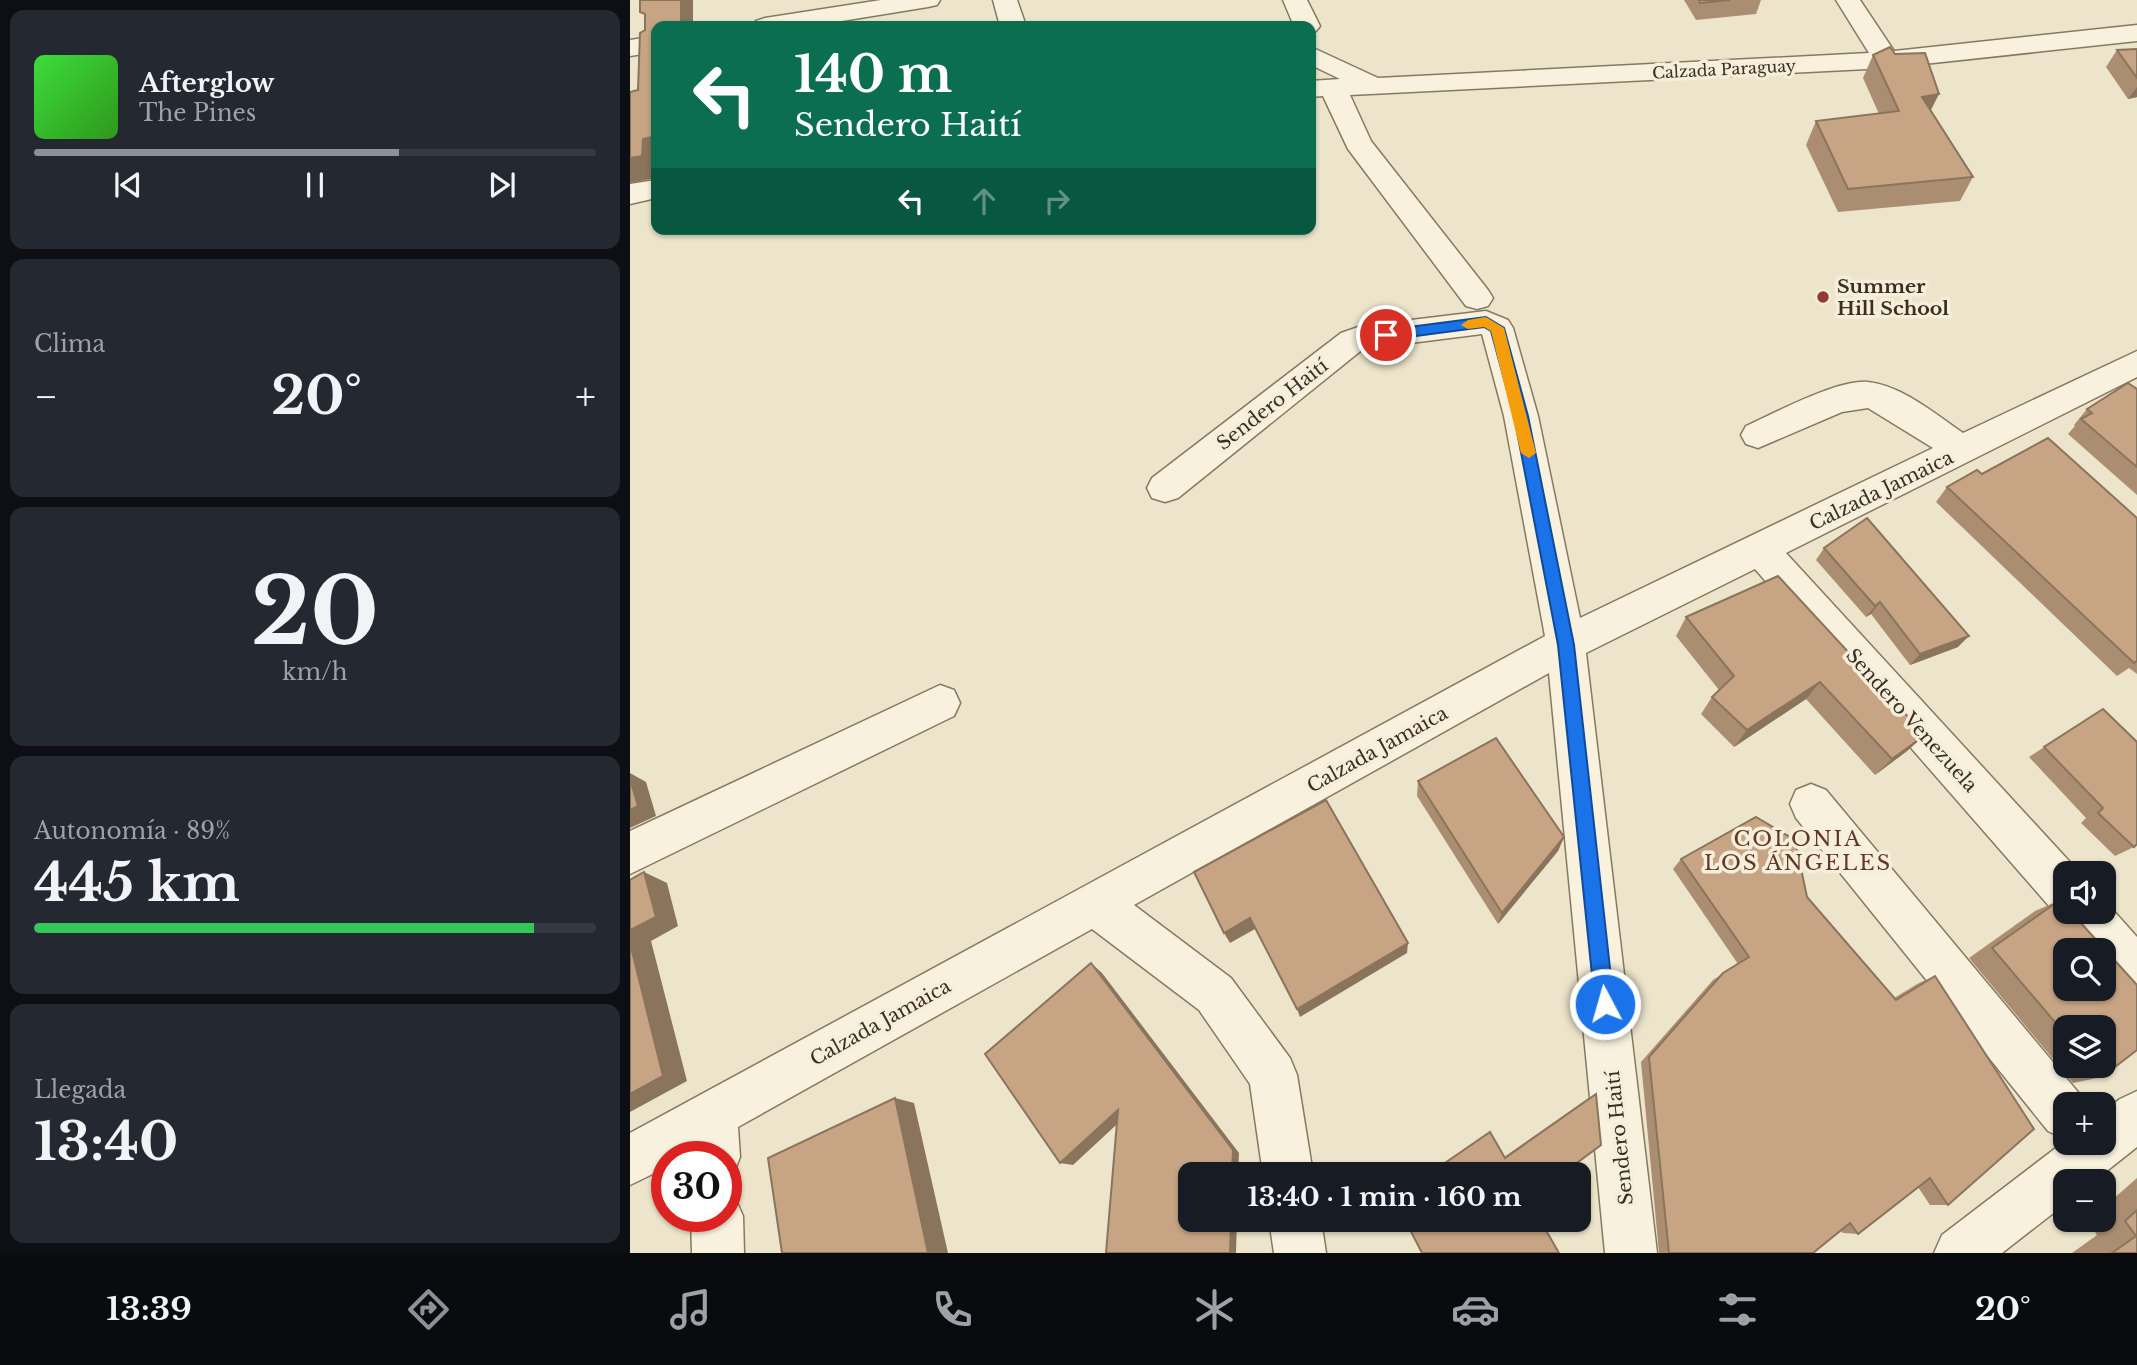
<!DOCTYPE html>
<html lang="es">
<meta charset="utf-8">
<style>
body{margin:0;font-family:"Libre Baskerville",serif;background:#242831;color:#f1f3f6;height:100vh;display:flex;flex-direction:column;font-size:26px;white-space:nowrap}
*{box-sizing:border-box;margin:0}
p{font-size:23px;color:#9ea1a6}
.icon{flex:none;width:38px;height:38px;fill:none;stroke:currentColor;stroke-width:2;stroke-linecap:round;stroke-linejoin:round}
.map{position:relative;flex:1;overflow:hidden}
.drawer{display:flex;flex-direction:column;gap:10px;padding:10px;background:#0d0f14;width:630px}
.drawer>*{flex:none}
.banner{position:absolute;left:21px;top:21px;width:665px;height:214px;border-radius:14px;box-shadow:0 2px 5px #0004;background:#0b6e4f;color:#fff;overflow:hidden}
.controls{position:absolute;left:1423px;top:861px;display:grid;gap:14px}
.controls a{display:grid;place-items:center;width:63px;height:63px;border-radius:14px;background:#171b24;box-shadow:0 2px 5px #0004;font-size:35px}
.speed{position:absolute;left:21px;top:1141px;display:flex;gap:14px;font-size:35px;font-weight:700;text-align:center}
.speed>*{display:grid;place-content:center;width:91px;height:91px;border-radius:50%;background:#171b24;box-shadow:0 2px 5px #0004;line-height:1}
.speed .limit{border:10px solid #d22;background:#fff;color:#111}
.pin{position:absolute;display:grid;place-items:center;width:60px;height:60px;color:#fff;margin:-30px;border:4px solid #fff;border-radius:50%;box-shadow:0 2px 7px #0007}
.me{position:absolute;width:77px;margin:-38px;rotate:354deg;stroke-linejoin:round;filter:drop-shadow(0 0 5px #0008)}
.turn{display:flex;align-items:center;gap:24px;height:147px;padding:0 28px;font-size:32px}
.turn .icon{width:91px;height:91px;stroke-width:2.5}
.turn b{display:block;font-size:49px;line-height:60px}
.lanes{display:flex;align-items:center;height:66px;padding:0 28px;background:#0003;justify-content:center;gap:35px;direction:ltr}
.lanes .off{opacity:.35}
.big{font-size:52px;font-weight:700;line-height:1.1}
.drawer .widget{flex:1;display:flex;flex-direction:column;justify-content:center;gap:10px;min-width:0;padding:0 24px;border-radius:14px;background:#242831}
.drawer .dial{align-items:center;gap:0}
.dial b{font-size:91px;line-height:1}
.song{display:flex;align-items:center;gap:21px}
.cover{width:84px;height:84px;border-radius:10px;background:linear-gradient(135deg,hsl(120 70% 55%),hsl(110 70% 35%))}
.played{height:7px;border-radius:4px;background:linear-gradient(90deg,#8c9099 65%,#363941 65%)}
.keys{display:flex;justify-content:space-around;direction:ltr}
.heat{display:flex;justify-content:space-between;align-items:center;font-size:38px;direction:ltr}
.charge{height:10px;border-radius:5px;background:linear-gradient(90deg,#34c759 89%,#363941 0)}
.trip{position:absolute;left:548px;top:1162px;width:413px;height:70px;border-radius:14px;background:#171b24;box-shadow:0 2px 5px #0004;font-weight:700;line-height:70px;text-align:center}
.tabs{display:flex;height:112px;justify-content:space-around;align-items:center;background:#090b0e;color:#9ea1a6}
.tabs .icon{width:49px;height:49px}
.tabs .selected{color:#8c9099}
.tabs b{font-size:32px;color:#f1f3f6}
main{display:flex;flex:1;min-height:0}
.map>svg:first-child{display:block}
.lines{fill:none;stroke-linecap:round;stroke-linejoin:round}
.minor-casing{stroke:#887860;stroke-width:3}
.minor{fill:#f7f1de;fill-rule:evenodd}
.wall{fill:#ab8e72;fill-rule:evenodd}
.shaded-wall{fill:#8b745c}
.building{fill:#c7a584;stroke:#8b745c;stroke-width:2;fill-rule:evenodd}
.route{fill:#1a73e8;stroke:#114b97;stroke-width:2}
.slow{fill:#f59e0b}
.poi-dot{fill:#923b35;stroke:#f4eeda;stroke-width:2.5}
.labels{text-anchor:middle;stroke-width:7;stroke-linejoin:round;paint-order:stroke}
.far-street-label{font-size:16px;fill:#3a2f23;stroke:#f4eeda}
.poi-label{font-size:19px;font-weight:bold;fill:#3a2f23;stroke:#f4eeda;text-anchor:start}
.street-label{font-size:19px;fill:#3a2f23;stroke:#f4eeda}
.neighbourhood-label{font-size:21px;letter-spacing:2px;fill:#633725;stroke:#f4eeda}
</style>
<main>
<section class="drawer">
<div class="widget">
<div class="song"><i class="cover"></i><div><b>Afterglow</b><p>The Pines</p></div></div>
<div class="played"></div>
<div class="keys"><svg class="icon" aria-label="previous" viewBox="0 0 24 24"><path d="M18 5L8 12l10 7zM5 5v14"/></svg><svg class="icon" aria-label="pause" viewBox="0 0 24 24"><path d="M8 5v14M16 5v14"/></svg><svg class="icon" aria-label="next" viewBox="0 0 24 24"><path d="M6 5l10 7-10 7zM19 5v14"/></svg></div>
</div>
<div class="widget"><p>Clima</p>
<div class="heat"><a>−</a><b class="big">20°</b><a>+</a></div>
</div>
<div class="widget dial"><b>20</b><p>km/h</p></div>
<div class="widget"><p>Autonomía · 89%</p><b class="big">445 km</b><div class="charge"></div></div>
<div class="widget"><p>Llegada</p><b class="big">13:40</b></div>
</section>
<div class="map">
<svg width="1507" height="1253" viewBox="0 0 1507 1253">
<rect width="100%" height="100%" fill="#ece5cb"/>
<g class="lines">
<defs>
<g id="minor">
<path d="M 251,0 L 310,0 L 307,5 L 298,7 L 181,26 L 122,26 L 126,21 L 135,18 Z"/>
<path d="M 363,0 L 387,0 L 396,26 L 370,26 Z"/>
<path d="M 653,0 L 677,0 L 690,26 L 686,31 L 681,33 L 681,26 L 664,26 Z"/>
<path d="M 1206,0 L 1230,0 L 1264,51 L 1507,25 L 1507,41 L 1257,68 L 720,95 L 741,141 L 858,290 L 863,298 L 858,306 L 847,309 L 836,306 L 718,149 L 693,96 L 681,97 L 681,81 L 710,79 L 681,65 L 681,47 L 748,78 L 1239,53 Z"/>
<path d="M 26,36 L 26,52 L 0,56 L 0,40 Z"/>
<path d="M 26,180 L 26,198 L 0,204 L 0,184 Z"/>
<path d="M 856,311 L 878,320 L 883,328 L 908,416 L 950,618 L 1303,448 L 1238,408 L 1212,412 L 1128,448 L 1116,444 L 1111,435 L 1116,426 C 1145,413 1208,379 1238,382 C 1273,386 1305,414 1333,433 L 1507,351 L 1507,377 L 1156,553 L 1450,873 L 1435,873 L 1435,912 L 1474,912 L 1474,900 L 1507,937 L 1507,994 L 1491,987 L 1474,968 L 1474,950 L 1458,950 L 1438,928 L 1432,911 L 1419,906 L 1125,569 L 956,653 L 1027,1253 L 975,1253 L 919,673 L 504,905 L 601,978 L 660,1058 L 667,1075 L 683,1174 L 633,1174 L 620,1084 L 569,1010 L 462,929 L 108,1127 L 110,1157 L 103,1175 L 96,1177 L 96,1157 L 60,1157 L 60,1154 L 37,1157 L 37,1167 L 0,1185 L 0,1133 L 915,636 L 874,416 L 852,334 L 733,349 L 548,498 L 535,502 L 522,498 L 517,488 L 522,478 L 711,333 L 731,326 Z"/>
<path d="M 310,685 L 324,690 L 330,703 L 324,716 L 0,874 L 0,831 Z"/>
<path d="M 1181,784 L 1196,790 L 1452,1097 L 1456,1104 L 1435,1104 L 1435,1139 L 1418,1131 L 1166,818 L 1160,804 L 1166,790 Z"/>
<path d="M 1507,1091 L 1507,1147 L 1464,1181 L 1435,1181 L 1435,1204 L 1372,1253 L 1304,1253 L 1312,1235 L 1435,1141 L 1474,1143 L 1474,1111 L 1490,1099 Z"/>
<path d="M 96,1194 L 105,1198 L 113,1216 L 114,1253 L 62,1253 L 61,1216 L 96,1216 Z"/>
<path d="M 639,1220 L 691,1220 L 696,1253 L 644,1253 Z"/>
</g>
</defs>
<use href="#minor" class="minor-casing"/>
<use href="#minor" class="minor"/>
</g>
<g class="wall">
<path d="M 1054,0 L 1131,0 L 1126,14 L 1066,20 Z"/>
<path d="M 1507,49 L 1507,97 L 1498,99 L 1476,67 L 1487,50 Z"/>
<path d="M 1243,55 L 1301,110 L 1343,177 L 1330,201 L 1208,212 L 1176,145 L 1186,121 L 1249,114 L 1233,78 Z"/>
<path d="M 1507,389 L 1507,495 L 1438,434 L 1445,426 L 1444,425 L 1457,409 Z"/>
<path d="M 1352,474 L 1507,518 L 1507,674 L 1499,668 L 1487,676 L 1306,502 L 1317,487 Z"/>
<path d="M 1194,548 L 1328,647 L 1280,665 L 1241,614 L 1236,617 L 1186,560 Z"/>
<path d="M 1148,576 L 1295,735 L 1277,751 L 1245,775 L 1176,699 L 1104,747 L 1071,714 L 1082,697 L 1089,690 L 1046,636 L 1056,617 Z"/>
<path d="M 1473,709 L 1504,847 L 1485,856 L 1451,823 L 1456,818 L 1399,757 Z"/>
<path d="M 788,781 L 934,837 L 928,851 L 868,924 L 787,796 Z"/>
<path d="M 1051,859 L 1177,897 L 1264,998 L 1289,983 L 1305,976 L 1318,1205 L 1300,1205 L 1288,1187 L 1228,1234 L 1213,1233 L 1211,1231 L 1183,1253 L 1029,1253 L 1011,1062 L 1083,980 L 1108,964 L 1043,869 Z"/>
<path d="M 1430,900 L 1435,905 L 1435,912 L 1441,912 L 1507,985 L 1507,1050 L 1472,1077 L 1443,1083 L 1339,958 L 1405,911 ZM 1435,950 L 1474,950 L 1474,989 L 1435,989 ZM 1435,1027 L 1474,1027 L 1474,1066 L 1435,1066 Z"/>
<path d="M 966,1094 L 932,1174 L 874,1157 L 957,1099 Z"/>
<path d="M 1507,1178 L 1507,1253 L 1442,1253 L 1467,1235 L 1457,1220 L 1474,1220 L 1474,1207 Z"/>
</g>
<g class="shaded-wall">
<rect x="51" y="0" width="12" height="26"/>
<path d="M 1507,87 L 1507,97 L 1498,99 Z"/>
<path d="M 1309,94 L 1297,118 L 1292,97 Z"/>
<path d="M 26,136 L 26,178 L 0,183 L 0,158 L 13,139 Z"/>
<path d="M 1250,602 L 1241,614 L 1236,617 L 1245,606 Z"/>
<path d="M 1339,636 L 1328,647 L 1280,665 L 1290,654 Z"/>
<path d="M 1190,682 L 1176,699 L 1104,747 L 1117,730 Z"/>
<path d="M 1295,735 L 1277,751 L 1245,775 L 1262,759 Z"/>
<path d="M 0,773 L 16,782 L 26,816 L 0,828 Z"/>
<path d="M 934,837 L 928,851 L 868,924 L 872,913 Z"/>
<path d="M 14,872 L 37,883 L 48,926 L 21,941 L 57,1081 L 0,1112 L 0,930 Z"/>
<path d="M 620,918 L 625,929 L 600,943 L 594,933 Z"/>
<path d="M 778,943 L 777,953 L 670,1017 L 667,1009 Z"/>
<path d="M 461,963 L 472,973 L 609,1153 L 608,1174 L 602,1174 Z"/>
<path d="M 265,1098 L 284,1103 L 318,1253 L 298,1253 Z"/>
<path d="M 488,1110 L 498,1114 L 443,1165 L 430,1163 Z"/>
<path d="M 601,1220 L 607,1220 L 606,1253 L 600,1253 Z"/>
</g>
<g class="building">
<path d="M 10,0 L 51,0 L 51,26 L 26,26 L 26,136 L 13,139 L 12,156 L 0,158 L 0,92 L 8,90 L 10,33 L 15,30 L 15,14 L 10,12 Z"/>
<path d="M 1069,0 L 1100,0 L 1070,3 Z"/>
<path d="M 1260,47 L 1265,54 L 1295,53 L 1309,94 L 1292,97 L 1343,177 L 1218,189 L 1186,121 L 1269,111 L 1243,55 Z"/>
<path d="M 1507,49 L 1507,78 L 1487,50 Z"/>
<path d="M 1498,383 L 1507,389 L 1507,467 L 1451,419 L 1462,413 L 1457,409 Z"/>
<path d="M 1418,438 L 1507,518 L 1507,661 L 1504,663 L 1317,487 L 1347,470 L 1352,474 Z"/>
<path d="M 1237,518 L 1339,636 L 1290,654 L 1250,602 L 1245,606 L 1194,548 Z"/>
<path d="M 1148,576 L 1295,735 L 1262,759 L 1190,682 L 1117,730 L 1082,697 L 1104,676 L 1056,617 Z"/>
<path d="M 1473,709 L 1507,742 L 1507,844 L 1504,847 L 1468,813 L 1473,808 L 1414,747 Z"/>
<path d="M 866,738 L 934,837 L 872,913 L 788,781 Z"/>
<path d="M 0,779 L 8,806 L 0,810 Z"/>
<path d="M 696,800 L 778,943 L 667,1009 L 620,918 L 594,933 L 564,872 Z"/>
<path d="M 1126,817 L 1165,840 L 1177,897 L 1266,1000 L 1305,976 L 1404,1129 L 1318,1205 L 1300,1178 L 1228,1234 L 1220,1223 L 1183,1253 L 1039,1253 L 1019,1057 L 1093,973 L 1119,957 L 1051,859 Z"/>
<path d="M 14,872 L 26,917 L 0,930 L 0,880 Z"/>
<path d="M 1430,900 L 1435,905 L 1435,912 L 1441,912 L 1507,985 L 1507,1050 L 1472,1077 L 1462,1066 L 1474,1066 L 1474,1027 L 1435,1027 L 1435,1034 L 1362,948 ZM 1435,950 L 1474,950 L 1474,989 L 1435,989 Z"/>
<path d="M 0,943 L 33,1076 L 0,1094 Z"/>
<path d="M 461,963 L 603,1150 L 602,1174 L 560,1174 L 560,1220 L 601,1220 L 600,1253 L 476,1253 L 488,1110 L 430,1163 L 355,1054 Z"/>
<path d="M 966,1094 L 971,1145 L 932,1174 L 799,1174 L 860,1132 L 875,1158 Z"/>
<path d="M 265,1098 L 298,1253 L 152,1253 L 138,1158 Z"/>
<path d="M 1507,1210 L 1507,1253 L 1482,1253 L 1506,1236 L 1495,1221 Z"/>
<path d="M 775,1220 L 910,1220 L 929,1253 L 792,1253 Z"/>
</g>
<path class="route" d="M 856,317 L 874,328 L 898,416 L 944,645 L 984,1004 L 981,1011 L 975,1014 L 968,1011 L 965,1004 L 928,645 L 884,416 L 861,331 L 854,327 L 756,340 L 750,335 L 756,330 Z"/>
<path class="slow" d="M 856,317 L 874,328 L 906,453 L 899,458 L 891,453 L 861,331 L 854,327 L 838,329 L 831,325 L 838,320 Z"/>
<circle class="poi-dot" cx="1193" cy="297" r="7"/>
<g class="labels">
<g class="far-street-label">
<text transform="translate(1094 69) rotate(-3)" y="6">Calzada Paraguay</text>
</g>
<g class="poi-label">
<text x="1207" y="293">Summer<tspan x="1207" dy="22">Hill School</tspan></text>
</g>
<g class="street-label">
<text transform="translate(642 404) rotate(-38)" y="7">Sendero Haití</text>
<text transform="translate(1251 490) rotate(-26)" y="7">Calzada Jamaica</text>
<text transform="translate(1282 720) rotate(48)" y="7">Sendero Venezuela</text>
<text transform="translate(747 749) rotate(-29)" y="7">Calzada Jamaica</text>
<text transform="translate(250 1022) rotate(-29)" y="7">Calzada Jamaica</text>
<text transform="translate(989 1138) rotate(-96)" y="7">Sendero Haití</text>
</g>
<g class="neighbourhood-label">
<text x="1168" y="846">COLONIA<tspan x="1168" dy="24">LOS ÁNGELES</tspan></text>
</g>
</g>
</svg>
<div class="controls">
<a><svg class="icon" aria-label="sound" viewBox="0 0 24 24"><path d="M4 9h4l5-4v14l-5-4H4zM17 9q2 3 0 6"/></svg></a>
<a><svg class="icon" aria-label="search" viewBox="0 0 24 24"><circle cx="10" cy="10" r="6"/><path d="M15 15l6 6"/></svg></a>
<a><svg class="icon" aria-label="layers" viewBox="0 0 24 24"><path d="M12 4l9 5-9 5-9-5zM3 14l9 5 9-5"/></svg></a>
<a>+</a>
<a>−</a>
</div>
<div class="speed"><div class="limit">30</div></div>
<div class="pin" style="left:756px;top:335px;background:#d93025"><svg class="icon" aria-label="arrive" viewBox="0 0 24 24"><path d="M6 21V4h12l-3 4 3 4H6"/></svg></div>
<svg class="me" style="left:975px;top:1004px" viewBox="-20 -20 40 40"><circle r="17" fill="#1a73e8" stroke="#fff" stroke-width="3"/><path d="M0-11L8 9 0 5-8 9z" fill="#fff"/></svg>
<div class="trip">13:40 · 1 min · 160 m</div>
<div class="banner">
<div class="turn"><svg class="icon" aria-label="left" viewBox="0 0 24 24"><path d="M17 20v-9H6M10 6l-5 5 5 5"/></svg><div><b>140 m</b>Sendero Haití</div></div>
<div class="lanes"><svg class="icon" aria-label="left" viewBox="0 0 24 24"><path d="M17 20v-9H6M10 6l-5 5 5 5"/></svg><svg class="icon off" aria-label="ahead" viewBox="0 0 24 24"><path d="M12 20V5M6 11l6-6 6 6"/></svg><svg class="icon off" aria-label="right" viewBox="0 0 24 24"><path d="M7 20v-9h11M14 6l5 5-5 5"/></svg></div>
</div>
</div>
</main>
<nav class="tabs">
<b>13:39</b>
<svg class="icon selected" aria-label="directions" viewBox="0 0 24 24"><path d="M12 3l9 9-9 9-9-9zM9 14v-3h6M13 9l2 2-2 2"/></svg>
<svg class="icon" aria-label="music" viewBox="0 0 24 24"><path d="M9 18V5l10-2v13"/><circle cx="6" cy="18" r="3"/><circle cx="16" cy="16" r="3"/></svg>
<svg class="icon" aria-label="phone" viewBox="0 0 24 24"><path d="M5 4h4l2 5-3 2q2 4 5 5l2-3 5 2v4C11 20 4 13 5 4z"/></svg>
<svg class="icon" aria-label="climate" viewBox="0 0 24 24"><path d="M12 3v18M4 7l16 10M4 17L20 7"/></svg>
<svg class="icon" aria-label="car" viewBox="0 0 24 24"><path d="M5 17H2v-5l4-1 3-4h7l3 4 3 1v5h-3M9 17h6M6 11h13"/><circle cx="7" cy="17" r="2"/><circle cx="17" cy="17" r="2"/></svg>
<svg class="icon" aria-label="filters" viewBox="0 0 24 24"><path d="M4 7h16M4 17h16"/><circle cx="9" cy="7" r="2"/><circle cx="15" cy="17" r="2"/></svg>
<b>20°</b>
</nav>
